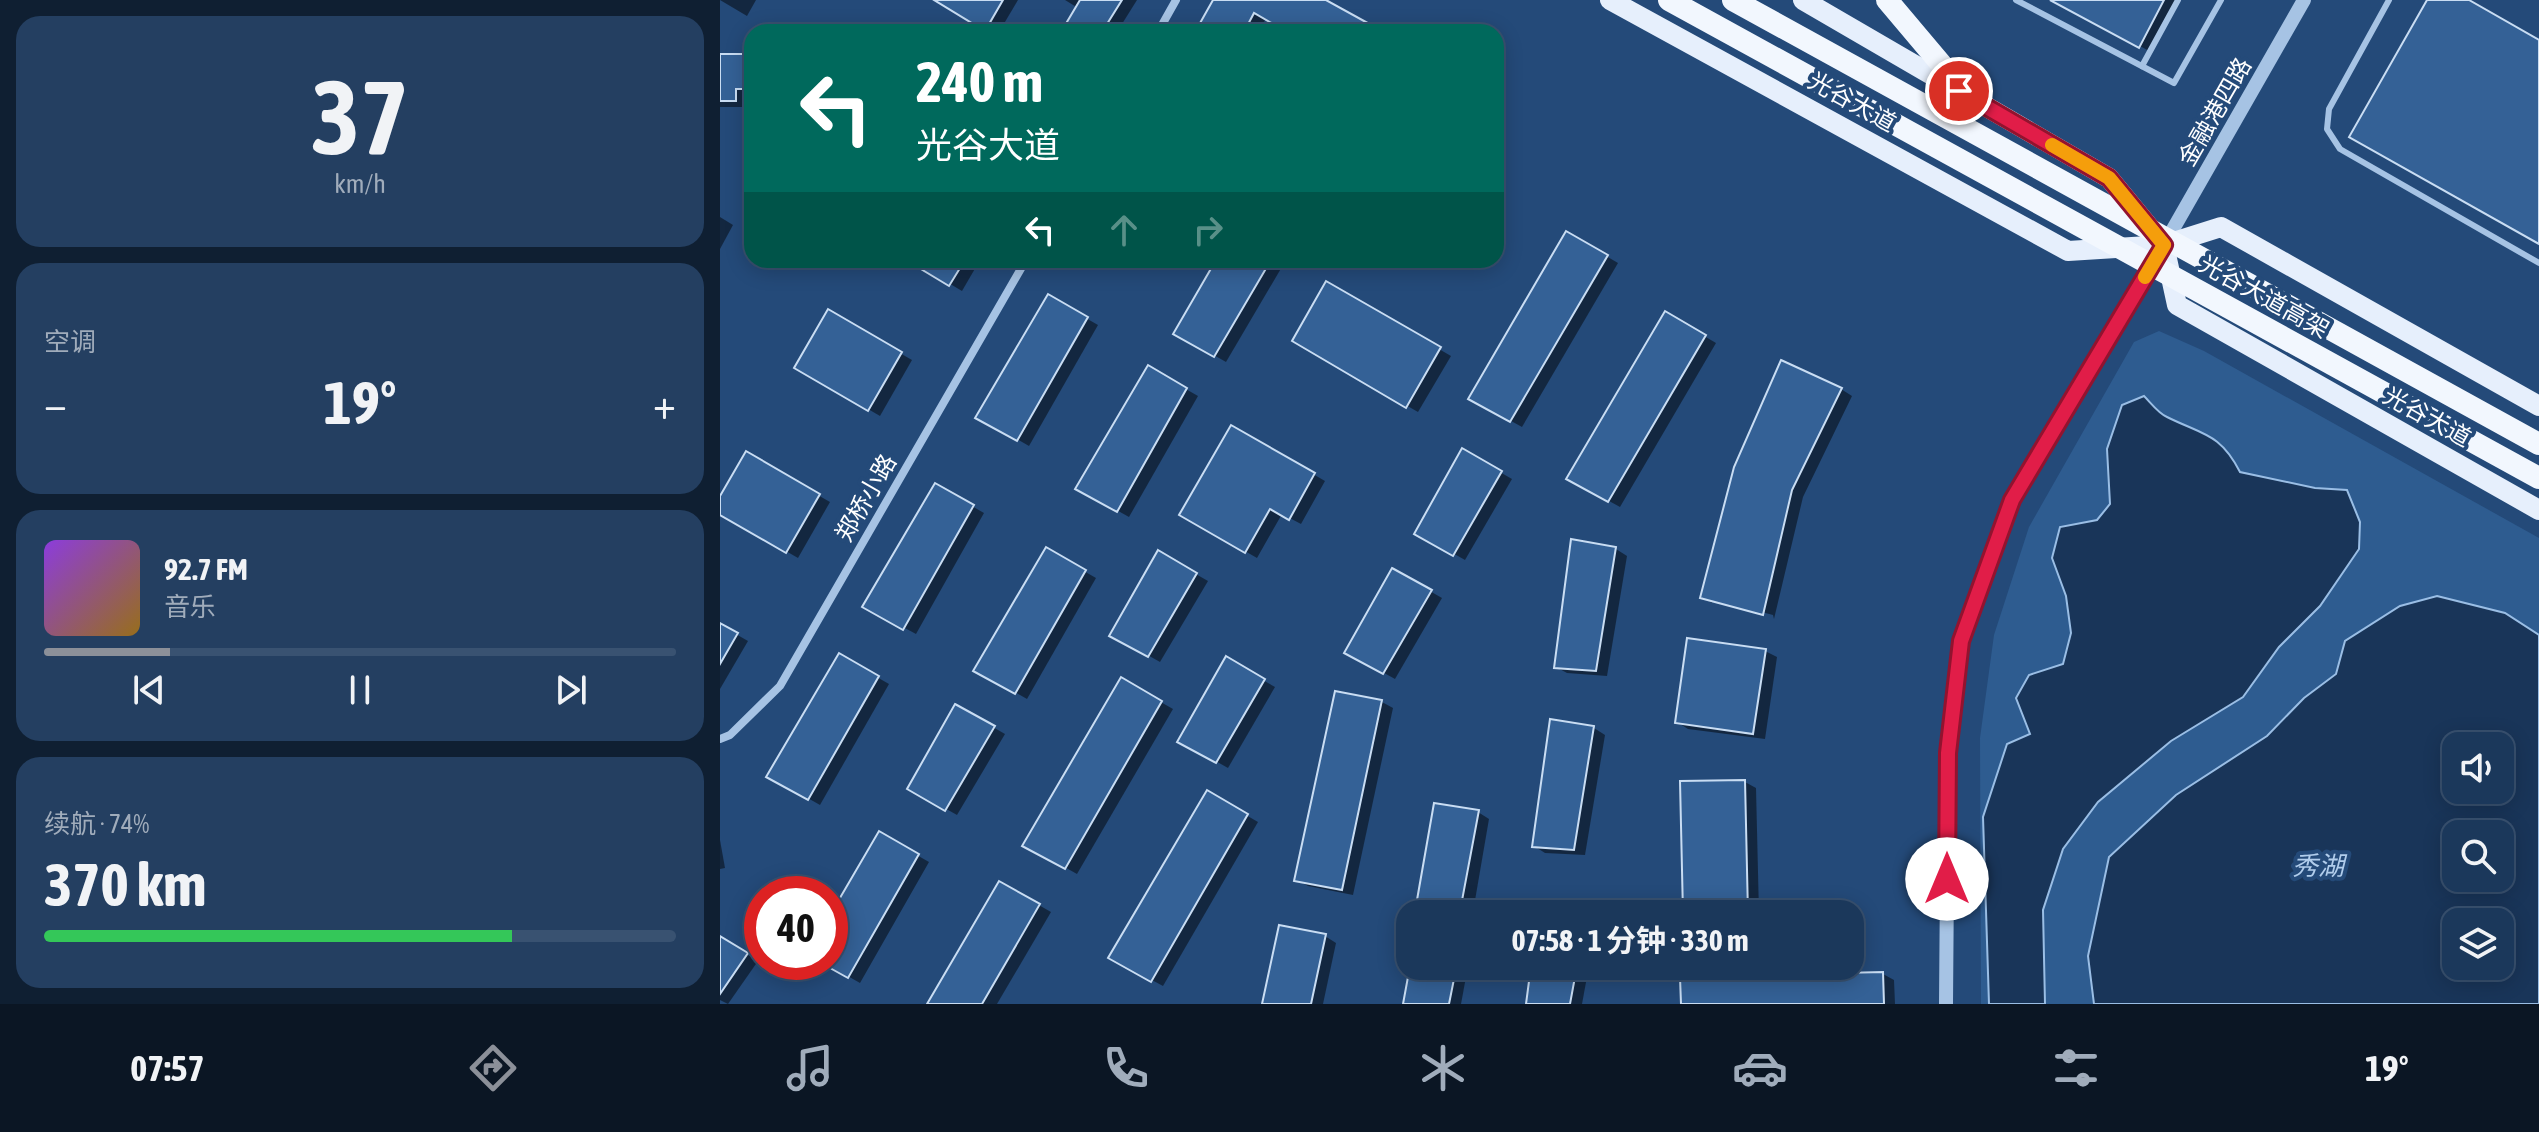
<!DOCTYPE html>
<html lang="zh">
<meta charset="utf-8">
<style>
body{margin:0;font-family:"Asap Condensed","Noto Sans SC",sans-serif;background:#243f61;color:#f1f3f6;height:100vh;display:flex;flex-direction:column;font-size:30px;white-space:nowrap}
*{box-sizing:border-box;margin:0}
p{font-size:26px;color:#a0acbb}
.icon{flex:none;width:44px;height:44px;fill:none;stroke:currentColor;stroke-width:2;stroke-linecap:round;stroke-linejoin:round}
.map{position:relative;flex:1;overflow:hidden}
.sheet{display:flex;flex-direction:column;gap:16px;padding:16px;background:#0f1f32;width:720px}
.sheet>*{flex:none}
.guide{position:absolute;left:24px;top:24px;width:760px;height:244px;border-radius:24px;box-shadow:0 4px 20px #0003,0 0 0 2px #395271;background:#00695c;color:#fff;overflow:hidden}
.buttons{position:absolute;left:1722px;top:732px;display:grid;gap:16px}
.buttons a{display:grid;place-items:center;width:72px;height:72px;border-radius:16px;background:#1b385b;box-shadow:0 4px 20px #0003,0 0 0 2px #395271;font-size:40px}
.speed{position:absolute;left:24px;top:876px;display:flex;gap:16px;font-size:40px;font-weight:700;text-align:center}
.speed>*{display:grid;place-content:center;width:104px;height:104px;border-radius:50%;background:#1b385b;box-shadow:0 4px 20px #0003,0 0 0 2px #395271;line-height:1}
.speed .limit{border:12px solid #d22;background:#fff;color:#111}
.pin{position:absolute;display:grid;place-items:center;width:68px;height:68px;color:#fff;margin:-34px;border:4px solid #fff;border-radius:50%;box-shadow:0 2px 8px #0007}
.me{position:absolute;width:88px;margin:-44px;rotate:0deg;stroke-linejoin:round;filter:drop-shadow(0 0 6px #0008)}
.turn{display:flex;align-items:center;gap:28px;height:168px;padding:0 40px;font-size:36px}
.turn .icon{width:104px;height:104px;stroke-width:2.5}
.turn b{display:block;font-size:56px;line-height:68px}
.lanes{display:flex;align-items:center;height:76px;padding:0 40px;background:#0003;justify-content:center;gap:40px;direction:ltr}
.lanes .off{opacity:.35}
.big{font-size:60px;font-weight:700;line-height:1.1}
.sheet .tile{flex:1;display:flex;flex-direction:column;justify-content:center;gap:12px;min-width:0;padding:0 28px;border-radius:24px;background:#243f61}
.sheet .dial{align-items:center;gap:0}
.dial b{font-size:104px;line-height:1}
.song{display:flex;align-items:center;gap:24px}
.cover{width:96px;height:96px;border-radius:12px;background:linear-gradient(135deg,hsl(270 70% 55%),hsl(40 70% 35%))}
.played{height:8px;border-radius:4px;background:linear-gradient(90deg,#8c9099 20%,#395271 20%)}
.keys{display:flex;justify-content:space-around;direction:ltr}
.heat{display:flex;justify-content:space-between;align-items:center;font-size:44px;direction:ltr}
.charge{height:12px;border-radius:6px;background:linear-gradient(90deg,#34c759 74%,#395271 0)}
.trip{position:absolute;left:676px;top:900px;width:468px;height:80px;border-radius:24px;background:#1b385b;box-shadow:0 4px 20px #0003,0 0 0 2px #395271;font-weight:700;line-height:80px;text-align:center}
.tabs{display:flex;height:128px;justify-content:space-around;align-items:center;background:#0b1624;color:#a0acbb}
.tabs .icon{width:56px;height:56px}
.tabs .on{color:#8c9099}
.tabs b{font-size:36px;color:#f1f3f6}
main{display:flex;flex:1;min-height:0}
.map>svg:first-child{display:block}
.green{fill:#2e5c90;fill-rule:evenodd}
.water{fill:#193559;stroke:#9abee5;stroke-width:2;fill-rule:evenodd}
.shadow{fill:#0007}
.building{fill:#346196;stroke:#c9ddf3;stroke-width:2}
.lines{fill:none;stroke-linecap:round;stroke-linejoin:round}
.service{stroke:#a6c3e4;stroke-width:6}
.minor{stroke:#a6c3e4;stroke-width:8}
.tertiary{stroke:#a6c3e4;stroke-width:14}
.primary{stroke:#e6effc;stroke-width:20}
.trunk{stroke:#f2f7fe;stroke-width:22}
.trunk-bridge{stroke:#f2f7fe;stroke-width:22}
.route-casing{stroke:#92132f;stroke-width:20}
.route{stroke:#e11d48;stroke-width:14}
.slow{stroke:#f59e0b;stroke-width:14}
.labels{text-anchor:middle;stroke-width:8;stroke-linejoin:round;paint-order:stroke}
.street-label{font-size:24px;fill:#fff;stroke:#244a79}
.water-label{font-size:26px;font-style:italic;fill:#b1cdec;stroke:#244a79}
</style>
<main>
<section class="sheet">
<div class="tile dial"><b>37</b><p>km/h</p></div>
<div class="tile"><p>空调</p>
<div class="heat"><a>−</a><b class="big">19°</b><a>+</a></div>
</div>
<div class="tile">
<div class="song"><i class="cover"></i><div><b>92.7 FM</b><p>音乐</p></div></div>
<div class="played"></div>
<div class="keys"><svg class="icon" aria-label="previous" viewBox="0 0 24 24"><path d="M18 5L8 12l10 7zM5 5v14"/></svg><svg class="icon" aria-label="pause" viewBox="0 0 24 24"><path d="M8 5v14M16 5v14"/></svg><svg class="icon" aria-label="next" viewBox="0 0 24 24"><path d="M6 5l10 7-10 7zM19 5v14"/></svg></div>
</div>
<div class="tile"><p>续航 · 74%</p><b class="big">370 km</b><div class="charge"></div></div>
</section>
<div class="map">
<svg width="1819" height="1004" viewBox="0 0 1819 1004">
<rect width="100%" height="100%" fill="#244a79"/>
<path class="green" d="M 1439,331 L 1484,351 L 1819,538 L 1819,1004 L 1261,1004 L 1260,738 L 1274,635 L 1309,527 L 1414,342 ZM 1736,746 L 1780,746 L 1780,790 L 1736,790 ZM 1736,834 L 1780,834 L 1780,878 L 1736,878 ZM 1736,922 L 1780,922 L 1780,966 L 1736,966 Z"/>
<g class="water">
<path d="M 1424,396 C 1431,403 1438,413 1447,417 C 1483,435 1500,433 1520,472 L 1595,488 L 1627,490 L 1640,522 L 1639,549 L 1600,606 L 1559,647 L 1523,697 L 1451,741 L 1378,802 L 1343,849 L 1323,910 L 1325,1004 L 1269,1004 L 1263,817 L 1287,744 L 1310,734 L 1296,698 L 1309,675 L 1343,664 L 1351,633 L 1346,596 L 1332,558 L 1340,527 L 1377,520 L 1390,504 L 1387,449 L 1402,405 Z"/>
<path d="M 1717,596 L 1785,613 L 1819,635 L 1819,1004 L 1374,1004 L 1368,956 L 1389,857 L 1456,795 L 1547,736 L 1584,698 L 1616,674 L 1625,641 L 1680,606 ZM 1736,746 L 1780,746 L 1780,790 L 1736,790 ZM 1736,834 L 1780,834 L 1780,878 L 1736,878 ZM 1736,922 L 1780,922 L 1780,966 L 1736,966 Z"/>
</g>
<g class="shadow">
<path d="M 0,0 L 36,0 L 27,16 Z"/>
<path d="M 229,0 L 298,0 L 279,32 L 271,32 L 226,5 Z"/>
<path d="M 345,0 L 417,0 L 397,32 L 343,32 L 358,8 Z"/>
<path d="M 496,0 L 601,0 L 658,32 L 570,32 L 546,18 L 539,32 L 477,32 Z"/>
<path d="M 1334,0 L 1459,0 L 1431,52 Z"/>
<path d="M 0,56 L 32,56 L 32,94 L 27,94 L 27,107 L 0,107 Z"/>
<path d="M 0,217 L 13,225 L 0,249 Z"/>
<path d="M 847,233 L 898,263 L 802,427 L 751,399 Z"/>
<path d="M 190,260 L 260,260 L 242,291 Z"/>
<path d="M 404,260 L 420,260 L 416,267 Z"/>
<path d="M 498,260 L 566,260 L 506,362 L 455,333 Z"/>
<path d="M 607,284 L 731,356 L 698,412 L 574,341 Z"/>
<path d="M 329,297 L 378,325 L 309,446 L 258,417 Z"/>
<path d="M 108,312 L 192,360 L 160,416 L 76,367 Z"/>
<path d="M 945,313 L 996,343 L 900,507 L 849,479 Z"/>
<path d="M 429,368 L 478,396 L 409,517 L 357,488 Z"/>
<path d="M 1121,389 L 1132,396 L 1083,497 L 1054,619 L 1053,615 L 992,599 L 992,603 L 983,597 Z"/>
<path d="M 512,427 L 605,481 L 581,524 L 562,514 L 537,558 L 462,515 Z"/>
<path d="M 743,451 L 792,479 L 745,560 L 697,533 Z"/>
<path d="M 26,454 L 110,502 L 78,558 L 0,513 L 0,500 Z"/>
<path d="M 215,485 L 264,513 L 196,634 L 144,606 Z"/>
<path d="M 853,542 L 896,549 L 907,556 L 887,676 L 847,673 L 836,667 Z"/>
<path d="M 327,550 L 376,578 L 307,699 L 256,670 Z"/>
<path d="M 439,553 L 488,581 L 440,662 L 392,635 Z"/>
<path d="M 673,570 L 722,598 L 675,679 L 626,652 Z"/>
<path d="M 0,625 L 28,641 L 0,689 Z"/>
<path d="M 1045,651 L 1057,657 L 1045,739 L 968,729 L 957,722 Z"/>
<path d="M 120,656 L 169,684 L 100,805 L 49,776 Z"/>
<path d="M 506,659 L 555,687 L 508,768 L 460,741 Z"/>
<path d="M 402,680 L 453,709 L 357,874 L 305,845 Z"/>
<path d="M 617,693 L 662,702 L 673,708 L 633,895 L 588,886 L 577,880 Z"/>
<path d="M 236,706 L 285,734 L 237,815 L 189,788 Z"/>
<path d="M 831,721 L 874,728 L 885,735 L 865,855 L 825,853 L 814,846 Z"/>
<path d="M 1025,782 L 1036,788 L 1039,914 L 965,914 Z"/>
<path d="M 488,793 L 538,822 L 443,986 L 391,958 Z"/>
<path d="M 758,812 L 769,819 L 753,912 L 711,905 L 700,899 Z"/>
<path d="M 160,834 L 209,862 L 140,983 L 103,962 L 110,962 L 110,919 Z"/>
<path d="M 0,840 L 5,868 L 0,869 Z"/>
<path d="M 280,883 L 331,912 L 277,1004 L 209,1004 Z"/>
<path d="M 605,936 L 616,943 L 603,1004 L 544,1004 Z"/>
<path d="M 0,938 L 38,961 L 8,1004 L 0,1000 Z"/>
<path d="M 692,966 L 735,971 L 746,977 L 741,1004 L 685,1004 Z"/>
<path d="M 813,966 L 869,966 L 862,1004 L 808,1004 Z"/>
<path d="M 966,966 L 1040,966 L 1040,977 L 1163,974 L 1174,980 L 1175,1004 L 963,1004 Z"/>
</g>
<g class="building">
<path d="M 214,0 L 283,0 L 265,31 Z"/>
<path d="M 360,0 L 402,0 L 382,32 L 341,32 Z"/>
<path d="M 493,0 L 606,0 L 664,32 L 567,32 L 534,13 L 524,32 L 475,32 Z"/>
<path d="M 1330,0 L 1444,0 L 1419,48 Z"/>
<path d="M 1707,0 L 1749,0 L 1819,40 L 1819,244 L 1629,137 Z"/>
<path d="M 0,54 L 32,54 L 32,89 L 16,89 L 16,101 L 0,101 Z"/>
<path d="M 846,231 L 888,255 L 790,422 L 748,399 Z"/>
<path d="M 186,260 L 245,260 L 229,286 Z"/>
<path d="M 496,260 L 551,260 L 494,357 L 453,334 Z"/>
<path d="M 606,281 L 721,347 L 686,408 L 572,341 Z"/>
<path d="M 328,294 L 368,317 L 297,441 L 255,418 Z"/>
<path d="M 108,309 L 182,352 L 148,411 L 74,368 Z"/>
<path d="M 945,311 L 986,335 L 888,502 L 846,479 Z"/>
<path d="M 1061,360 L 1122,388 L 1072,490 L 1043,615 L 980,598 L 1014,467 Z"/>
<path d="M 428,365 L 467,388 L 397,512 L 355,489 Z"/>
<path d="M 511,425 L 595,473 L 569,520 L 550,509 L 525,553 L 459,515 Z"/>
<path d="M 742,448 L 782,471 L 733,556 L 694,534 Z"/>
<path d="M 26,451 L 100,494 L 66,553 L 0,515 L 0,496 Z"/>
<path d="M 215,483 L 254,505 L 183,630 L 142,607 Z"/>
<path d="M 851,539 L 896,547 L 876,671 L 834,668 Z"/>
<path d="M 326,547 L 366,570 L 295,694 L 253,671 Z"/>
<path d="M 438,550 L 477,573 L 428,657 L 389,636 Z"/>
<path d="M 672,568 L 712,590 L 663,674 L 624,653 Z"/>
<path d="M 0,623 L 18,633 L 0,664 Z"/>
<path d="M 967,638 L 1046,649 L 1033,734 L 955,723 Z"/>
<path d="M 119,653 L 159,676 L 88,800 L 46,777 Z"/>
<path d="M 506,656 L 545,679 L 496,763 L 457,742 Z"/>
<path d="M 401,677 L 442,701 L 345,869 L 302,846 Z"/>
<path d="M 615,691 L 662,700 L 622,890 L 574,881 Z"/>
<path d="M 235,704 L 275,726 L 225,811 L 187,789 Z"/>
<path d="M 830,719 L 874,726 L 854,850 L 812,847 Z"/>
<path d="M 1025,780 L 1028,914 L 963,914 L 960,781 Z"/>
<path d="M 487,790 L 528,814 L 431,982 L 388,958 Z"/>
<path d="M 714,803 L 759,810 L 741,906 L 697,900 Z"/>
<path d="M 159,831 L 199,854 L 128,978 L 110,968 L 110,915 Z"/>
<path d="M 279,881 L 320,904 L 262,1004 L 207,1004 Z"/>
<path d="M 559,925 L 606,934 L 591,1004 L 542,1004 Z"/>
<path d="M 0,936 L 28,953 L 0,994 Z"/>
<path d="M 690,966 L 736,969 L 729,1004 L 683,1004 Z"/>
<path d="M 811,966 L 857,966 L 850,1004 L 806,1004 Z"/>
<path d="M 1163,972 L 1164,1004 L 961,1004 L 960,977 Z"/>
</g>
<g class="lines">
<g class="service">
<path d="M 1296,0 L 1454,83 L 1501,0"/>
<path d="M 1669,0 L 1609,109 L 1607,129 L 1620,149 L 1819,263"/>
<path d="M 1422,66 L 1458,0"/>
</g>
<g class="minor">
<path d="M 438,32 L 456,0"/>
<path d="M 0,739 L 10,735 L 60,686 L 306,260"/>
</g>
<path class="tertiary" d="M 1226,1004 L 1228,753 L 1241,641 L 1292,500 L 1444,245 L 1584,0"/>
<g class="primary">
<path d="M 890,0 L 1348,251 L 1444,245 L 1501,227 L 1819,406"/>
<path d="M 1083,0 L 1389,178 L 1444,245 L 1457,305 L 1819,510"/>
</g>
<path class="trunk" d="M 1167,0 L 1232,77 L 1263,104"/>
<g class="trunk-bridge">
<path d="M 949,0 L 1819,478"/>
<path d="M 1013,0 L 1819,444"/>
</g>
</g>
<g class="lines">
<defs>
<path id="route" d="M 1227,879 L 1228,753 L 1241,641 L 1292,500 L 1444,245 L 1389,178 L 1239,91"/>
</defs>
<use href="#route" class="route-casing"/>
<use href="#route" class="route"/>
<path class="slow" d="M 1332,145 L 1389,178 L 1444,245 L 1425,277"/>
</g>
<g class="labels">
<g class="street-label">
<text transform="translate(1132 102) rotate(29)" y="8">光谷大道</text>
<text transform="translate(1495 112) rotate(-60)" y="8">金融港四路</text>
<text transform="translate(1544 297) rotate(29)" y="8">光谷大道高架</text>
<text transform="translate(1707 417) rotate(29)" y="8">光谷大道</text>
<text transform="translate(146 498) rotate(-60)" y="8">郑桥小路</text>
</g>
<g class="water-label">
<text x="1598" y="875">秀湖</text>
</g>
</g>
</svg>
<div class="buttons">
<a><svg class="icon" aria-label="sound" viewBox="0 0 24 24"><path d="M4 9h4l5-4v14l-5-4H4zM17 9q2 3 0 6"/></svg></a>
<a><svg class="icon" aria-label="search" viewBox="0 0 24 24"><circle cx="10" cy="10" r="6"/><path d="M15 15l6 6"/></svg></a>
<a><svg class="icon" aria-label="layers" viewBox="0 0 24 24"><path d="M12 4l9 5-9 5-9-5zM3 14l9 5 9-5"/></svg></a>
</div>
<div class="speed"><div class="limit">40</div></div>
<div class="pin" style="left:1239px;top:91px;background:#d93025"><svg class="icon" aria-label="arrive" viewBox="0 0 24 24"><path d="M6 21V4h12l-3 4 3 4H6"/></svg></div>
<svg class="me" style="left:1227px;top:879px" viewBox="-20 -20 40 40"><circle r="19" fill="#fff"/><path d="M0-13L10 11 0 6-10 11z" fill="#e11d48"/></svg>
<div class="trip">07:58 · 1 分钟 · 330 m</div>
<div class="guide">
<div class="turn"><svg class="icon" aria-label="left" viewBox="0 0 24 24"><path d="M17 20v-9H6M10 6l-5 5 5 5"/></svg><div><b>240 m</b>光谷大道</div></div>
<div class="lanes"><svg class="icon" aria-label="left" viewBox="0 0 24 24"><path d="M17 20v-9H6M10 6l-5 5 5 5"/></svg><svg class="icon off" aria-label="ahead" viewBox="0 0 24 24"><path d="M12 20V5M6 11l6-6 6 6"/></svg><svg class="icon off" aria-label="right" viewBox="0 0 24 24"><path d="M7 20v-9h11M14 6l5 5-5 5"/></svg></div>
</div>
</div>
</main>
<nav class="tabs">
<b>07:57</b>
<svg class="icon on" aria-label="directions" viewBox="0 0 24 24"><path d="M12 3l9 9-9 9-9-9zM9 14v-3h6M13 9l2 2-2 2"/></svg>
<svg class="icon" aria-label="music" viewBox="0 0 24 24"><path d="M9 18V5l10-2v13"/><circle cx="6" cy="18" r="3"/><circle cx="16" cy="16" r="3"/></svg>
<svg class="icon" aria-label="phone" viewBox="0 0 24 24"><path d="M5 4h4l2 5-3 2q2 4 5 5l2-3 5 2v4C11 20 4 13 5 4z"/></svg>
<svg class="icon" aria-label="climate" viewBox="0 0 24 24"><path d="M12 3v18M4 7l16 10M4 17L20 7"/></svg>
<svg class="icon" aria-label="car" viewBox="0 0 24 24"><path d="M5 17H2v-5l4-1 3-4h7l3 4 3 1v5h-3M9 17h6M6 11h13"/><circle cx="7" cy="17" r="2"/><circle cx="17" cy="17" r="2"/></svg>
<svg class="icon" aria-label="filters" viewBox="0 0 24 24"><path d="M4 7h16M4 17h16"/><circle cx="9" cy="7" r="2"/><circle cx="15" cy="17" r="2"/></svg>
<b>19°</b>
</nav>
